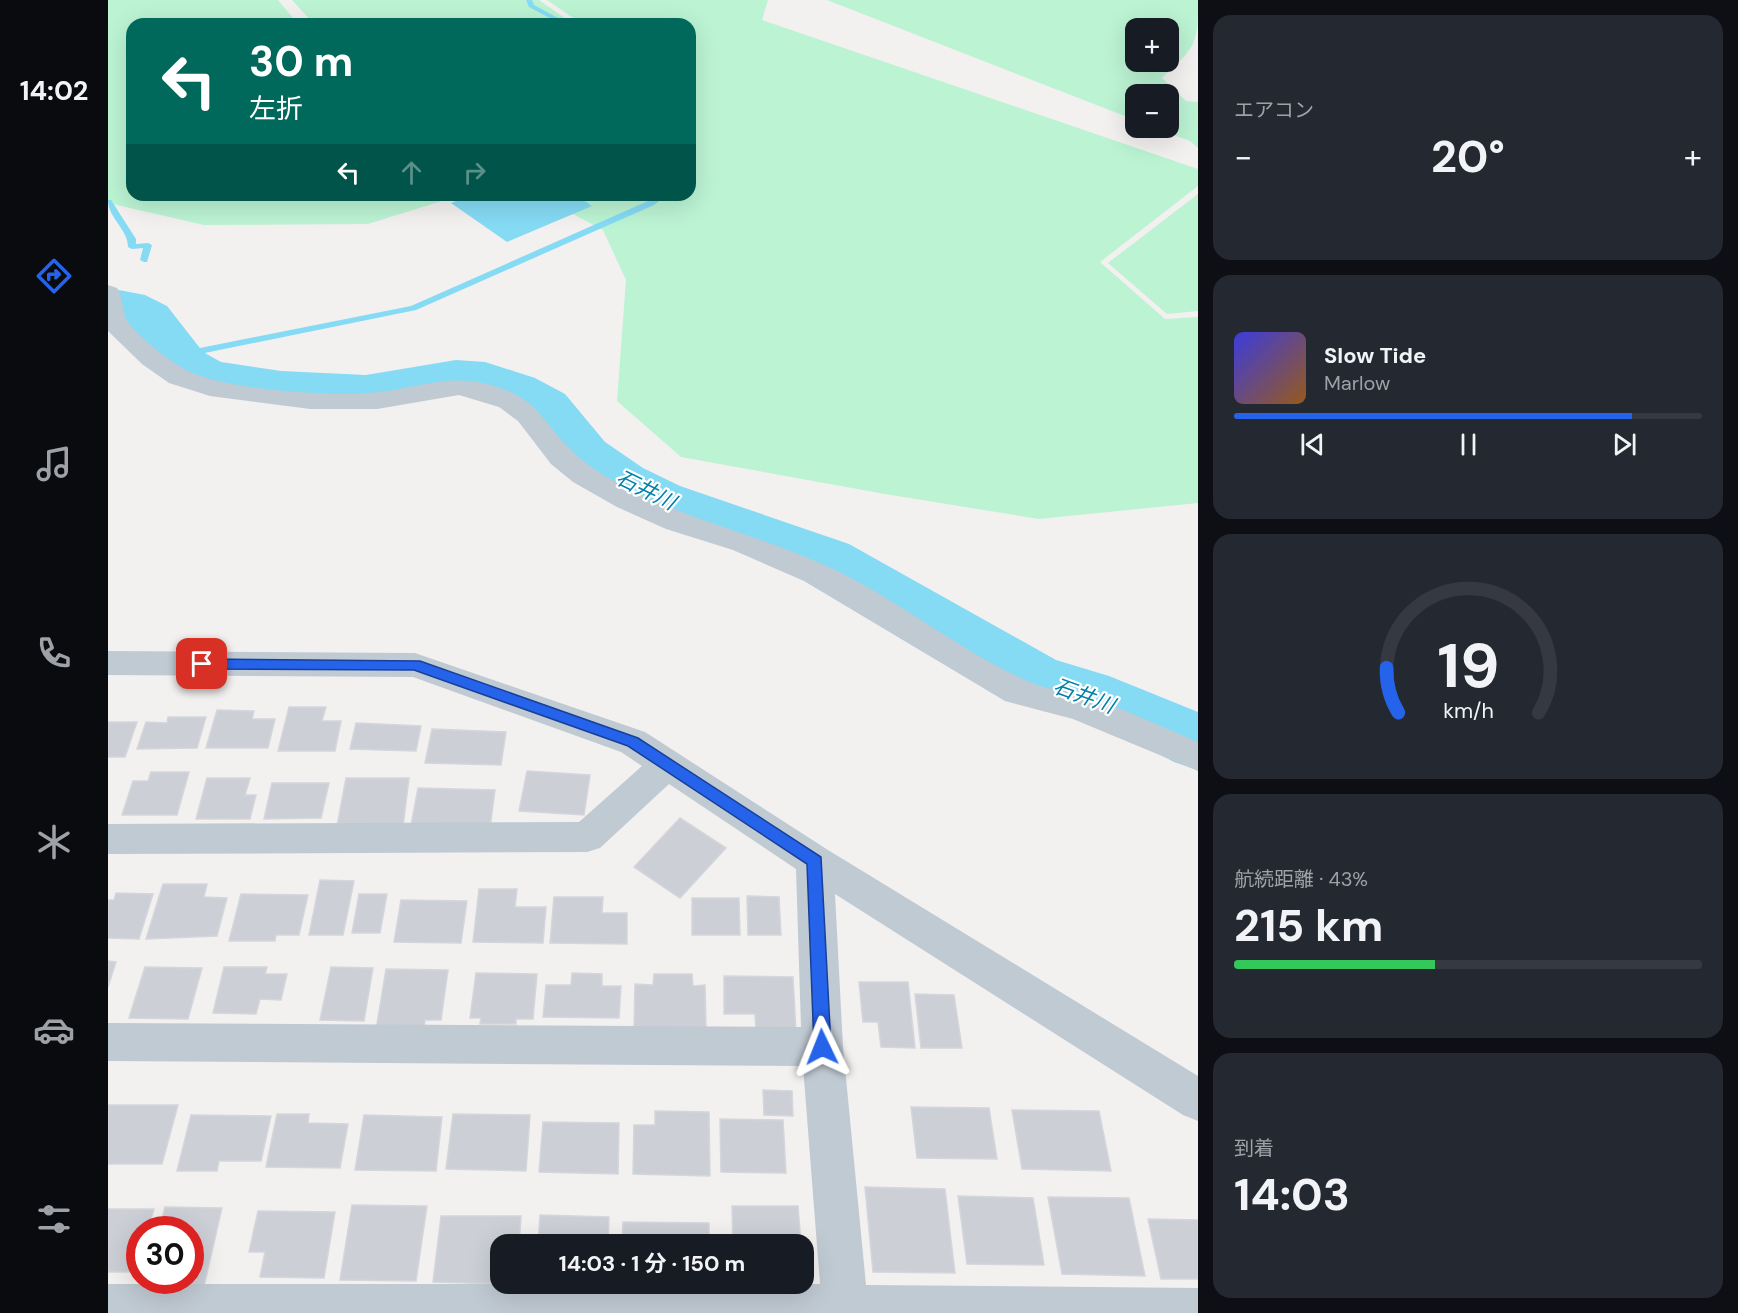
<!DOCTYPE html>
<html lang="ja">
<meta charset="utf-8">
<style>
body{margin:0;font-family:"DM Sans","Noto Sans JP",sans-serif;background:#242831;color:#f1f3f6;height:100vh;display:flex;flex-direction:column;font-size:22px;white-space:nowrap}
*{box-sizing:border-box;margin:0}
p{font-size:20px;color:#9ea1a6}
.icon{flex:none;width:33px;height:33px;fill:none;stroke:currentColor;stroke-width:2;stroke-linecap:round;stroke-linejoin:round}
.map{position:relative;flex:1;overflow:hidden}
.panel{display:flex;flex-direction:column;gap:15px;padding:15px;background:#0d0f14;width:540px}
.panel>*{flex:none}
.banner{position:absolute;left:18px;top:18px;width:570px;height:183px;border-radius:18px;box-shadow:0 6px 24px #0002;background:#00695c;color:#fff;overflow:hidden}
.controls{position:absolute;left:1017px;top:18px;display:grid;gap:12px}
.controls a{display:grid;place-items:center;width:54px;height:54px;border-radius:12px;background:#171b24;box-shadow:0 6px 24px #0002;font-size:30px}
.speed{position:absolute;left:18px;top:1216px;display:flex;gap:12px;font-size:30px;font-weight:700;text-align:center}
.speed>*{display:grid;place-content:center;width:78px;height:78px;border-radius:50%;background:#171b24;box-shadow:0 6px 24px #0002;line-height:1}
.speed .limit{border:9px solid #d22;background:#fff;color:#111}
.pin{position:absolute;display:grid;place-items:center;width:51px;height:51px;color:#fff;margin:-26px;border-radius:12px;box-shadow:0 3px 9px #0006}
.me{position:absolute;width:66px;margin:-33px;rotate:358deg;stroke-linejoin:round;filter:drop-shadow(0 0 4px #0008)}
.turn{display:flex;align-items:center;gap:21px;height:126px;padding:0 24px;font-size:27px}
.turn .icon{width:78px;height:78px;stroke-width:2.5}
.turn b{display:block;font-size:42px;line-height:51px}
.lanes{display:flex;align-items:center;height:57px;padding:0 24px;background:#0003;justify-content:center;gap:30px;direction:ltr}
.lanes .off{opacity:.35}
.big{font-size:45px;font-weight:700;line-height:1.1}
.panel .card{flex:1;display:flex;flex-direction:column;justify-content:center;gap:9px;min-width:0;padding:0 21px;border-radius:18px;background:#242831}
.panel .dial{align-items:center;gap:0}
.dial svg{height:156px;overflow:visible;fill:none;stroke:#363941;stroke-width:7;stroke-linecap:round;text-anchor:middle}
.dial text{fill:#f1f3f6;stroke:none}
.song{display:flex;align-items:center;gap:18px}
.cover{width:72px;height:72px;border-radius:9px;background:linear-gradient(135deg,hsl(240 70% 55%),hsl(30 70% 35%))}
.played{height:6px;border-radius:3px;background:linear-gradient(90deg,#2563eb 85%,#363941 85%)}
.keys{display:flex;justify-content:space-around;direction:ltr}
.heat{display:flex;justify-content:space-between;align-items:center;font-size:33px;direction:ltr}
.charge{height:9px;border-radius:4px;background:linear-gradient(90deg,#34c759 43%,#363941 0)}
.trip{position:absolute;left:382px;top:1234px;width:324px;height:60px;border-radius:18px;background:#171b24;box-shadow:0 6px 24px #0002;font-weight:700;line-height:60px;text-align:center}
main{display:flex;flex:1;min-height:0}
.dock{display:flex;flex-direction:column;width:108px;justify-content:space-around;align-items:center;background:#090b0e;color:#9ea1a6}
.dock .icon{width:42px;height:42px}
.dock .on{color:#2563eb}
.dock b{font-size:27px;color:#f1f3f6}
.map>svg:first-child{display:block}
.green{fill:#bbf3d3;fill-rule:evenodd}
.water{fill:#85daf4}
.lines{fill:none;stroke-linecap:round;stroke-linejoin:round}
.stream{fill:#85daf4;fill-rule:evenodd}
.river{fill:#85daf4;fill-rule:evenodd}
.building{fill:#cccfd6;stroke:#d4d6dc;stroke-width:1.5}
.street{fill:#c0cad3;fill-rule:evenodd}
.route{fill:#2563eb;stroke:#184099;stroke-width:1.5}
.labels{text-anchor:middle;stroke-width:4.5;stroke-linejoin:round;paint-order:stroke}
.water-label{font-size:21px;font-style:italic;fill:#0280a8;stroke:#fff}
</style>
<main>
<nav class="dock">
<b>14:02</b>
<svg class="icon on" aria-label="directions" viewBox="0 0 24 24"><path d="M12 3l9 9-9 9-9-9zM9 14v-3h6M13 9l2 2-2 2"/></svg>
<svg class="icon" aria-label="music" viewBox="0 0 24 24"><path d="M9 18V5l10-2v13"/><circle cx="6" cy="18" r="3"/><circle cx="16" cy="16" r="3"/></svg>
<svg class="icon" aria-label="phone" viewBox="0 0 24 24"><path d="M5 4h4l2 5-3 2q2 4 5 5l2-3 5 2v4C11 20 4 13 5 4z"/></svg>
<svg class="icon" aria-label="climate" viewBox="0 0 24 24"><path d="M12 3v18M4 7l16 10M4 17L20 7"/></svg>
<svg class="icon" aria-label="car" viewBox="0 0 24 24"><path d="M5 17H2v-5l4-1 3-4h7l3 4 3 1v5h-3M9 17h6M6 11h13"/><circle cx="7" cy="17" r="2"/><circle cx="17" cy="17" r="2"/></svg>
<svg class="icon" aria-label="filters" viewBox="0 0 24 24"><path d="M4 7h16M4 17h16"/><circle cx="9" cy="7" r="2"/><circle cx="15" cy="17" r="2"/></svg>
</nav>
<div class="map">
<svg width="1090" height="1313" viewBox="0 0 1090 1313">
<rect width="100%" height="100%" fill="#f3f0f0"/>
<g class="green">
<path d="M 0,0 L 170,0 L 190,24 L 24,24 L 24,195 L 353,195 L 260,224 L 96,225 L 0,203 Z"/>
<path d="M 184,0 L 431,0 L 465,24 L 206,24 Z"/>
<path d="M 439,0 L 660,0 L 654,20 L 1090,169 L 1090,186 L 992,262 L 1057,319 L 1090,317 L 1090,503 L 931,519 L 777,494 L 573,457 L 509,401 L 518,280 L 495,230 L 433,197 L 396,195 L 582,195 L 582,24 L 474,24 Z"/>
<path d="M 719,0 L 1090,0 C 1090,47 1087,47 1054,78 L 1078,101 L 1090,102 L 1090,148 L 1082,141 L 1046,128 L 1060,128 L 1060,94 L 1028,94 L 1027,120 ZM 1028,28 L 1060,28 L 1060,62 L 1028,62 Z"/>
<path d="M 1090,194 L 1090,311 L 1059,314 L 1000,263 Z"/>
</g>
<path class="water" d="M 363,195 L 468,195 L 484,206 L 399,242 L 343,203 Z"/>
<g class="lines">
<g class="stream">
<path d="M 418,0 L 424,0 L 426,5 L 461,24 L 453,24 L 421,7 Z"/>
<path d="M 550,195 L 559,195 L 546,205 L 308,310 L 72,358 L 68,355 L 72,352 L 303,306 L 540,201 Z"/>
<path d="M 0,200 L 3,200 L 28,239 L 28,244 L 40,243 L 44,245 L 39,262 L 36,262 L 32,260 L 35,248 L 24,249 L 20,247 C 20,229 0,218 0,200 Z"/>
</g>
<path class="river" d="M 0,288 L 37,295 L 59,306 L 95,352 L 113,362 L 173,371 L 258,375 L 348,360 L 377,362 L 427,378 L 457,394 L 497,442 L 535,468 L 572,486 L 741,544 L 948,660 L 1001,676 L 1090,712 L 1090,770 L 1066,762 L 1025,740 L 957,713 L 904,696 L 699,574 L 532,514 L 495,494 L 457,468 L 419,418 L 389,400 L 370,393 L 348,392 L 258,407 L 173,403 L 99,392 L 80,387 L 59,374 L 23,328 L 8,319 L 0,318 Z"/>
</g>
<g class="building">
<path d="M 181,707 L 218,707 L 214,721 L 233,721 L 227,751 L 170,751 Z"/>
<path d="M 109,710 L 146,711 L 144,719 L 167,719 L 160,748 L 98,748 Z"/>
<path d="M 60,717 L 98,717 L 89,748 L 29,749 L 38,722 L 59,723 Z"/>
<path d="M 0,722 L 29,722 L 17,757 L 0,757 Z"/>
<path d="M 248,723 L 313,726 L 308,751 L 242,749 Z"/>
<path d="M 324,729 L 398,732 L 393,765 L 317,763 Z"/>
<path d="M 419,771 L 482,775 L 476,815 L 411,811 Z"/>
<path d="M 43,772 L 81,772 L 69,815 L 14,815 L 25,781 L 40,781 Z"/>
<path d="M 99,778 L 142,778 L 137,795 L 148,795 L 142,819 L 88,819 Z"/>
<path d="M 238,778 L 301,778 L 295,826 L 229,826 Z"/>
<path d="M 164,783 L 221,783 L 213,818 L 156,819 Z"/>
<path d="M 310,788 L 387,790 L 382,828 L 303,825 Z"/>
<path d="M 572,818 L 618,848 L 572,898 L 526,867 Z"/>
<path d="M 212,880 L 246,881 L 235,935 L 201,935 Z"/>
<path d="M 55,884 L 99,884 L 96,897 L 119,898 L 109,936 L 38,939 Z"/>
<path d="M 371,889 L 409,889 L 407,907 L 438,907 L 435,943 L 365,942 Z"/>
<path d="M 8,893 L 45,894 L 31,939 L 0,938 L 0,900 L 6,900 Z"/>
<path d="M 133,894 L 200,895 L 191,935 L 168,935 L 167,941 L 121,941 Z"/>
<path d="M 251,894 L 279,894 L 272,933 L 244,933 Z"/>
<path d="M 639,896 L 671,897 L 673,935 L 640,935 Z"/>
<path d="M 446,897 L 495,897 L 494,913 L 519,913 L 519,944 L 442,943 Z"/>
<path d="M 584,898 L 631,898 L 632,935 L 584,935 Z"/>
<path d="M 293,900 L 359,901 L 353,943 L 286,942 Z"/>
<path d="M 0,961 L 8,962 L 0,987 Z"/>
<path d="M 37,967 L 94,968 L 80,1019 L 21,1018 Z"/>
<path d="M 116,967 L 159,967 L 157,974 L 179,974 L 173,1000 L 152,999 L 148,1014 L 105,1013 Z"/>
<path d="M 223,967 L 265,968 L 256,1021 L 212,1020 Z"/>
<path d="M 278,969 L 340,970 L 333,1020 L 317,1020 L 316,1030 L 268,1030 Z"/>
<path d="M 368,973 L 429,974 L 425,1019 L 408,1019 L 408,1024 L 372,1024 L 373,1018 L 362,1018 Z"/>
<path d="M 464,973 L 494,974 L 494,986 L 513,986 L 511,1018 L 435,1017 L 438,985 L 463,985 Z"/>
<path d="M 546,974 L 584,974 L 585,986 L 597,985 L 598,1028 L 526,1027 L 527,984 L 545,985 Z"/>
<path d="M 616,976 L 685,977 L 688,1032 L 648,1032 L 647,1014 L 616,1014 Z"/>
<path d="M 751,982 L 800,982 L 807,1048 L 773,1047 L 770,1022 L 755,1022 Z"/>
<path d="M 807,994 L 846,995 L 854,1048 L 813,1048 Z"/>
<path d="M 655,1090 L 684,1091 L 685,1116 L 656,1115 Z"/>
<path d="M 0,1105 L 70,1105 L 54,1164 L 0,1164 Z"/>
<path d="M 803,1107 L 881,1108 L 889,1159 L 809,1158 Z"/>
<path d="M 904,1110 L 991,1111 L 1003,1171 L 914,1169 Z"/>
<path d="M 547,1111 L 601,1112 L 602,1176 L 525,1174 L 526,1125 L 547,1125 Z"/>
<path d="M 169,1114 L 201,1114 L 200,1123 L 240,1124 L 232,1168 L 158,1167 Z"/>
<path d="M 345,1114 L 422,1115 L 418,1171 L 338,1169 Z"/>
<path d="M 83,1115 L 163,1116 L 153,1161 L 111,1161 L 109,1171 L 69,1171 Z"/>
<path d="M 256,1115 L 334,1117 L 328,1171 L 247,1170 Z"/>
<path d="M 612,1119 L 675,1120 L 678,1173 L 613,1172 Z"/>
<path d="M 435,1122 L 511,1123 L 510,1174 L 431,1172 Z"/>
<path d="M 757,1187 L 837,1189 L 847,1273 L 765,1272 Z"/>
<path d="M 850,1196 L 925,1198 L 936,1265 L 859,1264 Z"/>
<path d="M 940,1197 L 1021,1198 L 1037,1276 L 954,1274 Z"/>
<path d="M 244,1205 L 319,1206 L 308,1281 L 232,1280 Z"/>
<path d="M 624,1206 L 690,1206 L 693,1245 L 625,1245 Z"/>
<path d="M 57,1207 L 114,1208 L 96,1286 L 37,1285 L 38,1281 L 82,1281 L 82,1230 L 51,1230 Z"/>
<path d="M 0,1209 L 46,1209 L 40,1230 L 32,1230 L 29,1272 L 0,1272 Z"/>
<path d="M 150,1211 L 227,1212 L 216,1278 L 152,1277 L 157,1252 L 141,1252 Z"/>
<path d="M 432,1215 L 501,1217 L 500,1245 L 430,1245 Z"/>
<path d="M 333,1216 L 413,1216 L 411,1245 L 393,1245 L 393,1284 L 325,1282 Z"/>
<path d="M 1040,1219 L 1090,1220 L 1090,1279 L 1053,1279 Z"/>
<path d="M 515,1222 L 601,1223 L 601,1245 L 514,1245 Z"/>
</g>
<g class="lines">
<g class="street">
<path d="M 0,285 L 9,288 C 16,298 13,313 20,322 C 32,339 64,363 82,372 C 121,390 227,397 270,392 C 308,388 342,374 379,384 C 432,398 430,418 464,451 C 482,469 508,483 531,494 C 590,522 654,537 714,564 C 785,595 846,648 917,680 C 937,690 961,691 982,698 C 1019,710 1054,727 1090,742 L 1090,771 L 965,719 L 897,701 L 696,581 L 625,550 L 558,529 L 509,507 L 465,482 L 443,464 L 410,421 L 391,407 L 351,395 L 269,409 L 202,409 L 102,396 L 61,383 L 34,364 L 0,331 Z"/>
<path d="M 0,651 L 307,653 L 537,732 L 720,850 L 1090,1076 L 1090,1121 L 1075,1115 L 727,894 L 735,1047 L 758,1285 L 1090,1288 L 1090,1313 L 0,1313 L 0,1284 L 712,1284 L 695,1066 L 0,1061 L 0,1023 L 693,1027 L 688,869 L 561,784 L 492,848 L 479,852 L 0,854 L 0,824 L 471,822 L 534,766 L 513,752 L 305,677 L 0,675 Z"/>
</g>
</g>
<path class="route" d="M 94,659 L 312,661 L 530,738 L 713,857 L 723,1047 L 720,1053 L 714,1055 L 708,1053 L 706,1047 L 699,864 L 520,746 L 306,670 L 94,669 L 88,664 Z"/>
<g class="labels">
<g class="water-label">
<text transform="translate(538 490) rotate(26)" y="7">石井川</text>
<text transform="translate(976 696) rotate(20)" y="7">石井川</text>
</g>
</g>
</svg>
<div class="controls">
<a>+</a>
<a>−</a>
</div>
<div class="speed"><div class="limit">30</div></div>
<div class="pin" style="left:94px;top:664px;background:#d93025"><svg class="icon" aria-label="arrive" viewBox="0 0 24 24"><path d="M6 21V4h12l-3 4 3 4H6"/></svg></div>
<svg class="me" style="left:714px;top:1047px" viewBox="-20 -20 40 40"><path d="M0-17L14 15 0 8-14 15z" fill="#2563eb" stroke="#fff" stroke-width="4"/></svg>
<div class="trip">14:03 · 1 分 · 150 m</div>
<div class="banner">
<div class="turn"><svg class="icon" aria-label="left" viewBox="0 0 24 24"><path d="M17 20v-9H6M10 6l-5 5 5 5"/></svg><div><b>30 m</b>左折</div></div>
<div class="lanes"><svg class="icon" aria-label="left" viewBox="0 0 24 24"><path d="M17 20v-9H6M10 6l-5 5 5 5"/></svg><svg class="icon off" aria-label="ahead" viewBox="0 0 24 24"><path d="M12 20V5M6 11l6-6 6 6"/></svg><svg class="icon off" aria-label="right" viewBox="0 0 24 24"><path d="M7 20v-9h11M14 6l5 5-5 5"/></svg></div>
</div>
</div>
<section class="panel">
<div class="card"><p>エアコン</p>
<div class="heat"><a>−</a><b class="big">20°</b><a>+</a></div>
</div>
<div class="card">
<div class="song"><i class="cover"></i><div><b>Slow Tide</b><p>Marlow</p></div></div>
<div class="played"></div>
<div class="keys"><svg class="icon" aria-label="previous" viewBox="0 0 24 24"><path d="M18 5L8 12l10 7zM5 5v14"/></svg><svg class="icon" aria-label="pause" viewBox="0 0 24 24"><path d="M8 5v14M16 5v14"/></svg><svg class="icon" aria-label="next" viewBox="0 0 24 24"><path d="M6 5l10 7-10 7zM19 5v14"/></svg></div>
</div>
<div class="card dial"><svg viewBox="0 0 100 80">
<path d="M14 69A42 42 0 1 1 86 69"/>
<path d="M14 69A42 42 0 0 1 8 46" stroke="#2563eb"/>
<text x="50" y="56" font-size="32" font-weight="700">19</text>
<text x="50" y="72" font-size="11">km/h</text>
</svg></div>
<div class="card"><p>航続距離 · 43%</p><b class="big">215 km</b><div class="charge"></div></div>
<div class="card"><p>到着</p><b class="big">14:03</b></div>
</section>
</main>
